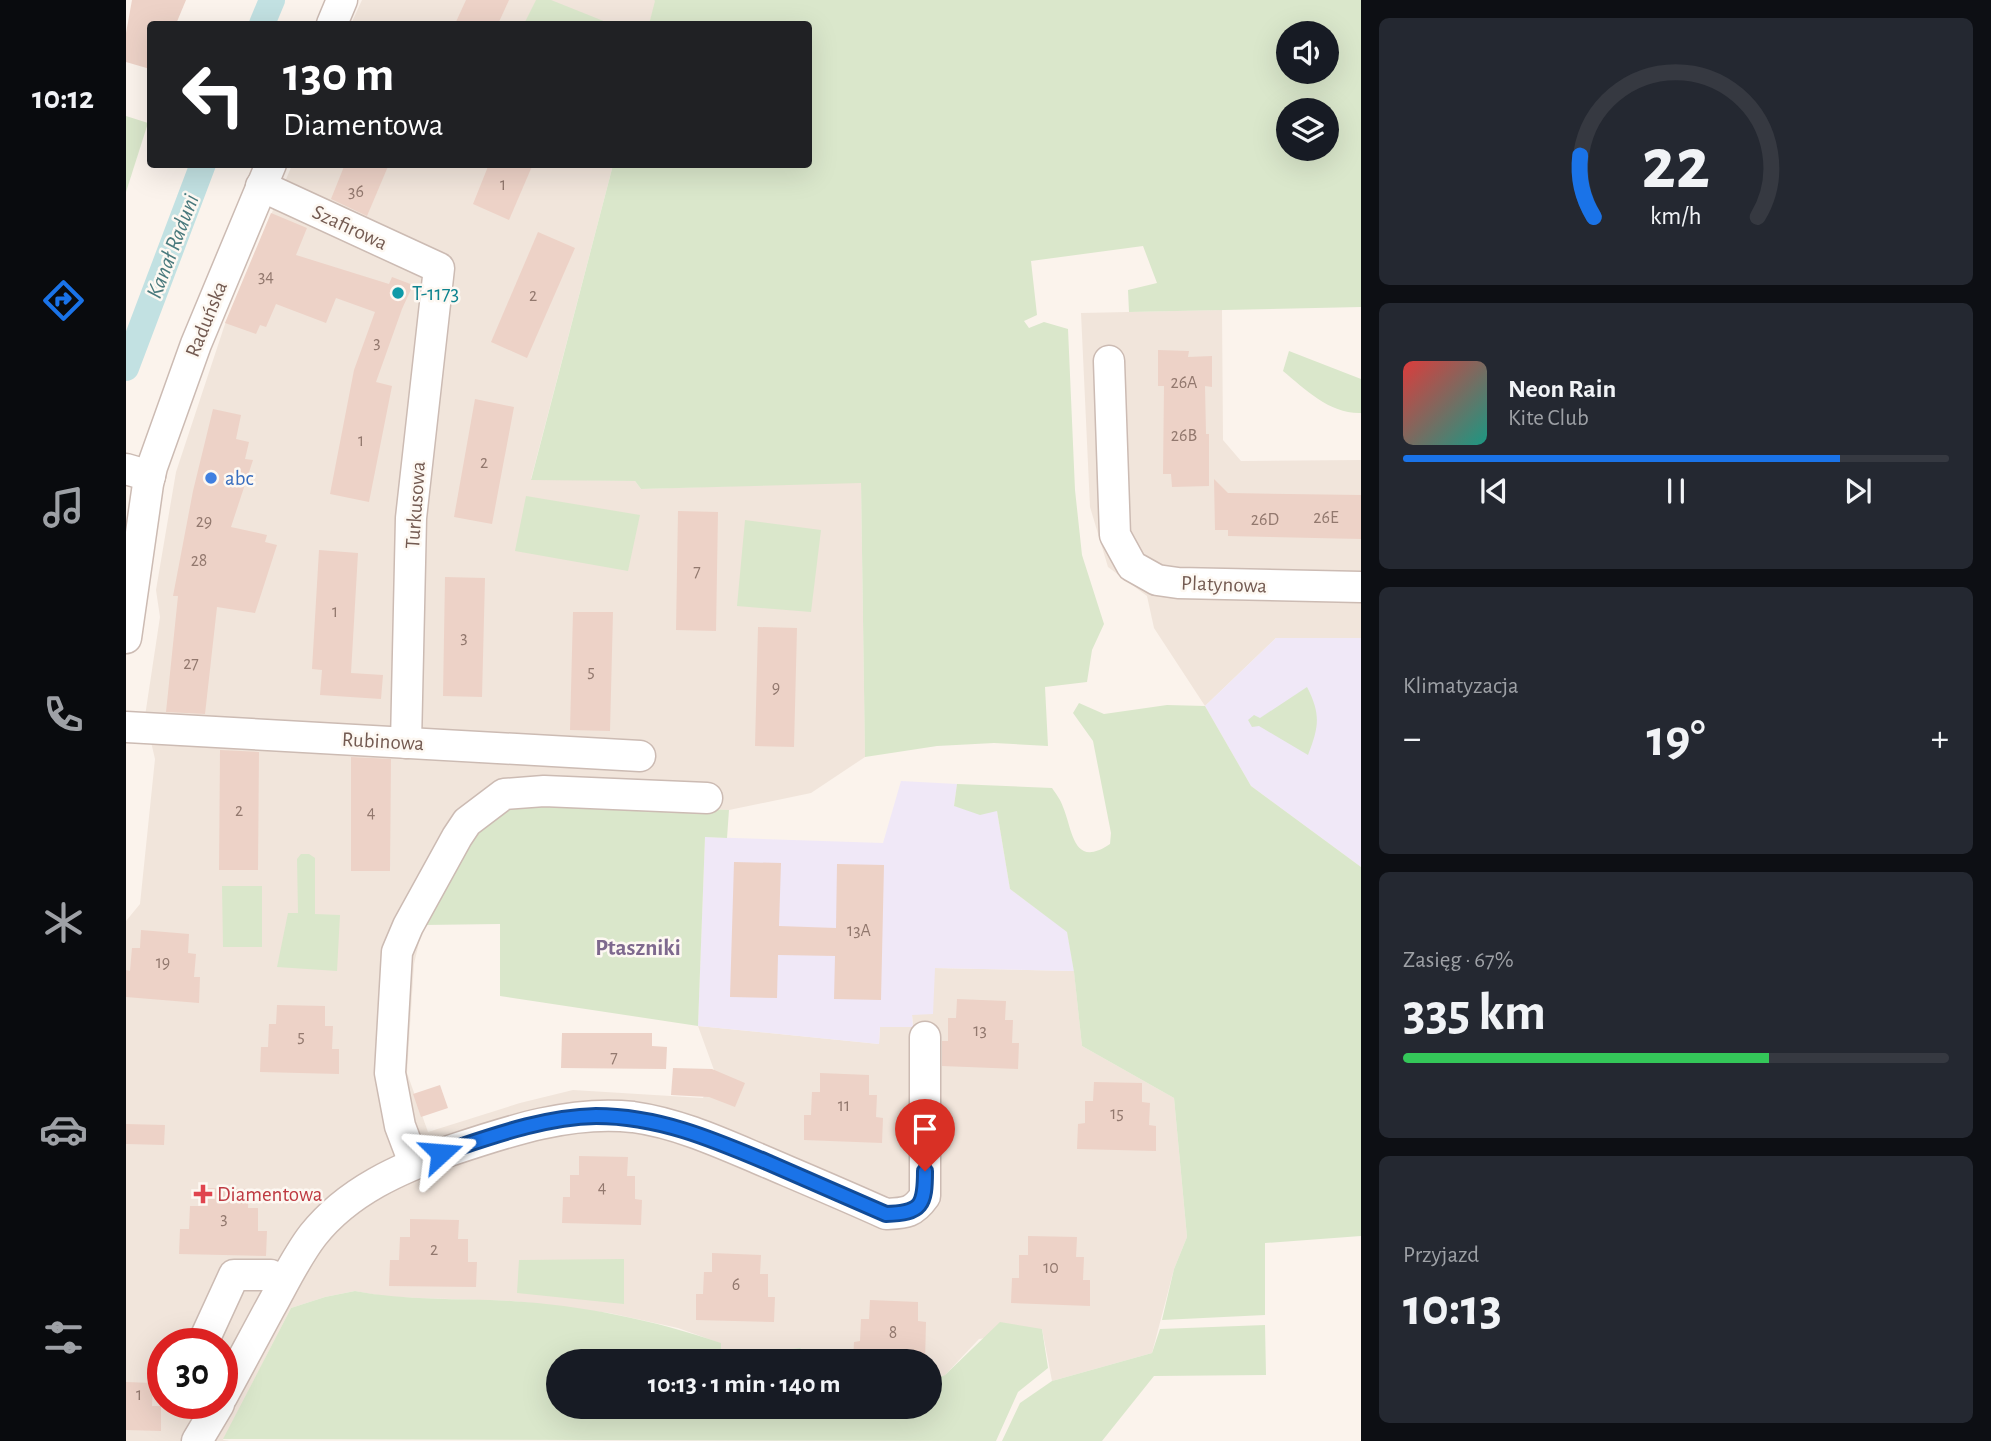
<!DOCTYPE html>
<html lang="pl">
<meta charset="utf-8">
<style>
body{margin:0;font-family:"Alegreya Sans",sans-serif;background:#242831;color:#f1f3f6;height:100vh;display:flex;flex-direction:column;font-size:26px;white-space:nowrap}
*{box-sizing:border-box;margin:0}
p{font-size:23px;color:#9ea1a6}
.icon{flex:none;width:38px;height:38px;fill:none;stroke:currentColor;stroke-width:2;stroke-linecap:round;stroke-linejoin:round}
.map{position:relative;flex:1;overflow:hidden}
.drawer{display:flex;flex-direction:column;gap:18px;padding:18px;background:#0d0f14;width:630px}
.drawer>*{flex:none}
.banner{position:absolute;left:21px;top:21px;width:665px;height:147px;border-radius:7px;box-shadow:0 7px 28px #0002;background:#202124;color:#fff;overflow:hidden}
.tools{position:absolute;left:1150px;top:21px;display:grid;gap:14px}
.tools a{display:grid;place-items:center;width:63px;height:63px;border-radius:50%;background:#171b24;box-shadow:0 7px 28px #0002;font-size:35px}
.speed{position:absolute;left:21px;top:1328px;display:flex;gap:14px;font-size:35px;font-weight:700;text-align:center}
.speed>*{display:grid;place-content:center;width:91px;height:91px;border-radius:50%;background:#171b24;box-shadow:0 7px 28px #0002;line-height:1}
.speed .limit{border:10px solid #d22;background:#fff;color:#111}
.pin{position:absolute;display:grid;place-items:center;width:60px;height:60px;color:#fff;margin:-72px -30px;border-radius:50% 50% 50% 0;rotate:-45deg;box-shadow:0 0 7px #0007}
.pin .icon{rotate:45deg}
.me{position:absolute;width:77px;margin:-38px;rotate:71deg;stroke-linejoin:round;filter:drop-shadow(0 0 5px #0008)}
.turn{display:flex;align-items:center;gap:24px;height:147px;padding:0 21px;font-size:32px}
.turn .icon{width:91px;height:91px;stroke-width:2.5}
.turn b{display:block;font-size:49px;line-height:60px}
.big{font-size:52px;font-weight:700;line-height:1.1}
.drawer .tile{flex:1;display:flex;flex-direction:column;justify-content:center;gap:10px;min-width:0;padding:0 24px;border-radius:10px;background:#242831}
.drawer .dial{align-items:center;gap:0}
.dial svg{height:182px;overflow:visible;fill:none;stroke:#363941;stroke-width:7;stroke-linecap:round;text-anchor:middle}
.dial text{fill:#f1f3f6;stroke:none}
.song{display:flex;align-items:center;gap:21px}
.cover{width:84px;height:84px;border-radius:10px;background:linear-gradient(135deg,hsl(0 70% 55%),hsl(170 70% 35%))}
.played{height:7px;border-radius:4px;background:linear-gradient(90deg,#1a73e8 80%,#363941 80%)}
.keys{display:flex;justify-content:space-around;direction:ltr}
.heat{display:flex;justify-content:space-between;align-items:center;font-size:38px;direction:ltr}
.charge{height:10px;border-radius:5px;background:linear-gradient(90deg,#34c759 67%,#363941 0)}
.trip{position:absolute;left:420px;top:1349px;width:396px;height:70px;border-radius:35px;background:#171b24;box-shadow:0 7px 28px #0002;font-weight:700;line-height:70px;text-align:center}
main{display:flex;flex:1;min-height:0}
.tab-bar{display:flex;flex-direction:column;width:126px;justify-content:space-around;align-items:center;background:#090b0e;color:#9ea1a6}
.tab-bar .icon{width:49px;height:49px}
.tab-bar .current{color:#1a73e8}
.tab-bar b{font-size:32px;color:#f1f3f6}
.map>svg:first-child{display:block}
.residential{fill:#f1e5db;fill-rule:evenodd}
.education{fill:#f0e8f7}
.green{fill:#dae7cb;fill-rule:evenodd}
.lines{fill:none;stroke-linecap:round;stroke-linejoin:round}
.canal{stroke:#c2e1e2;stroke-width:26}
.building{fill:#edd2c7}
.minor-casing{stroke:#ccbbb3;stroke-width:33}
.minor{stroke:#fff;stroke-width:30}
.route-casing{stroke:#114b97;stroke-width:18}
.route{stroke:#1a73e8;stroke-width:12}
.culture-dot{fill:#0f9aa8;stroke:#fdf8f2;stroke-width:2.5}
.shop-dot{fill:#3f7fe0;stroke:#fdf8f2;stroke-width:2.5}
.health-dot{fill:#e0444e;stroke:#fdf8f2;stroke-width:2.5}
.labels{text-anchor:middle;stroke-width:5;stroke-linejoin:round;paint-order:stroke}
.number-label{font-size:18px;fill:#92786e}
.street-label{font-size:21px;fill:#735a51;stroke:#fdf8f2}
.culture-label{font-size:21px;fill:#0d838f;stroke:#fdf8f2;text-anchor:start}
.shop-label{font-size:21px;fill:#366cbe;stroke:#fdf8f2;text-anchor:start}
.health-label{font-size:21px;fill:#be3a42;stroke:#fdf8f2;text-anchor:start}
.water-label{font-size:23px;font-style:italic;fill:#4a7a7d;stroke:#fdf8f2}
.neighbourhood-label{font-size:23px;font-weight:bold;fill:#7e698e;stroke:#fdf8f2}
</style>
<main>
<nav class="tab-bar">
<b>10:12</b>
<svg class="icon current" aria-label="directions" viewBox="0 0 24 24"><path d="M12 3l9 9-9 9-9-9zM9 14v-3h6M13 9l2 2-2 2"/></svg>
<svg class="icon" aria-label="music" viewBox="0 0 24 24"><path d="M9 18V5l10-2v13"/><circle cx="6" cy="18" r="3"/><circle cx="16" cy="16" r="3"/></svg>
<svg class="icon" aria-label="phone" viewBox="0 0 24 24"><path d="M5 4h4l2 5-3 2q2 4 5 5l2-3 5 2v4C11 20 4 13 5 4z"/></svg>
<svg class="icon" aria-label="climate" viewBox="0 0 24 24"><path d="M12 3v18M4 7l16 10M4 17L20 7"/></svg>
<svg class="icon" aria-label="car" viewBox="0 0 24 24"><path d="M5 17H2v-5l4-1 3-4h7l3 4 3 1v5h-3M9 17h6M6 11h13"/><circle cx="7" cy="17" r="2"/><circle cx="17" cy="17" r="2"/></svg>
<svg class="icon" aria-label="filters" viewBox="0 0 24 24"><path d="M4 7h16M4 17h16"/><circle cx="9" cy="7" r="2"/><circle cx="15" cy="17" r="2"/></svg>
</nav>
<div class="map">
<svg width="1235" height="1441" viewBox="0 0 1235 1441">
<rect width="100%" height="100%" fill="#fbf3ec"/>
<g class="residential">
<path d="M 236,0 L 528,0 L 530,1 L 523,24 L 225,24 Z"/>
<path d="M 166,165 L 487,165 L 405,479 L 509,481 L 515,489 L 735,482 L 739,757 L 685,793 L 603,810 L 389,800 L 297,925 L 288,964 L 281,1073 L 302,1132 L 394,1103 L 447,1090 L 577,1098 L 588,1070 L 572,1026 L 753,1044 L 754,1027 L 787,1026 L 786,1015 L 808,968 L 948,971 L 956,1046 L 1048,1098 L 1061,1237 L 1048,1269 L 1026,1353 L 926,1381 L 916,1329 L 853,1339 L 819,1375 L 803,1381 L 803,1362 L 694,1361 L 674,1348 L 594,1357 L 594,1343 L 552,1328 L 483,1313 L 387,1301 L 262,1297 L 229,1291 L 199,1297 L 165,1308 L 97,1440 L 104,1441 L 0,1441 L 0,921 L 14,904 L 29,759 L 19,716 L 34,617 L 30,590 L 50,472 L 99,324 ZM 37,1344 L 96,1344 L 96,1404 L 37,1404 Z"/>
<path d="M 1096,310 L 1097,440 L 1115,461 L 1235,460 L 1235,638 L 1150,638 L 1079,706 L 1028,628 L 1021,596 L 982,567 L 964,507 L 955,313 Z"/>
</g>
<g class="education">
<path d="M 1150,638 L 1235,638 L 1235,867 L 1125,786 L 1079,706 Z"/>
<path d="M 775,781 L 831,784 L 828,806 L 871,811 L 884,889 L 941,931 L 948,971 L 809,968 L 807,1014 L 786,1015 L 787,1027 L 754,1027 L 753,1044 L 572,1026 L 579,837 L 757,843 Z"/>
</g>
<g class="green">
<path d="M 410,0 L 425,0 L 485,24 L 398,24 Z"/>
<path d="M 528,0 L 1235,0 L 1235,307 L 1003,312 L 1002,290 L 1031,283 L 1017,246 L 905,261 L 911,315 L 898,321 L 903,328 L 918,322 L 942,329 L 949,490 L 956,555 L 978,624 L 966,650 L 961,682 L 919,687 L 922,746 L 868,743 L 811,746 L 739,757 L 735,483 L 515,489 L 509,481 L 405,480 L 487,165 L 682,164 L 682,24 L 523,24 L 529,1 ZM 1162,33 L 1200,33 L 1200,72 L 1162,72 ZM 1162,110 L 1200,110 L 1200,149 L 1162,149 Z"/>
<path d="M 0,116 L 22,123 L 0,192 Z"/>
<path d="M 1163,351 L 1235,379 L 1235,413 C 1204,414 1180,390 1157,371 Z"/>
<path d="M 400,496 L 514,515 L 502,571 L 389,551 Z"/>
<path d="M 619,520 L 695,530 L 685,612 L 611,606 Z"/>
<path d="M 1181,687 C 1195,714 1193,727 1182,755 L 1133,726 L 1126,727 L 1122,720 L 1128,715 L 1134,718 Z"/>
<path d="M 953,703 L 978,714 L 1041,705 L 1079,706 L 1125,786 L 1235,867 L 1235,1236 L 1139,1243 L 1139,1315 L 1036,1320 L 1048,1269 L 1061,1237 L 1048,1098 L 956,1046 L 948,972 L 941,932 L 884,889 L 871,811 L 854,815 L 828,806 L 831,784 L 926,788 C 930,794 935,800 937,807 C 947,831 947,869 984,844 L 985,833 L 967,741 L 947,713 Z"/>
<path d="M 389,800 L 603,810 L 601,838 L 579,837 L 572,1026 L 374,996 L 374,924 L 297,925 L 344,829 Z"/>
<path d="M 175,854 L 183,854 L 189,858 L 189,914 L 214,915 L 211,971 L 151,967 L 162,913 L 172,913 L 171,859 Z"/>
<path d="M 96,886 L 136,886 L 136,947 L 97,947 Z"/>
<path d="M 498,1259 L 498,1304 L 391,1293 L 393,1260 Z"/>
<path d="M 229,1291 C 281,1301 332,1298 385,1301 C 455,1305 528,1320 595,1343 L 595,1357 L 674,1348 L 694,1361 L 432,1362 L 432,1407 L 803,1407 L 803,1381 L 819,1375 L 874,1322 L 916,1329 L 922,1368 L 892,1392 L 870,1441 L 97,1439 L 165,1308 L 199,1297 Z"/>
<path d="M 1139,1325 L 1140,1375 L 1028,1376 L 976,1441 L 876,1441 L 894,1403 L 926,1381 L 1026,1353 L 1034,1329 Z"/>
</g>
<g class="lines">
<g class="canal">
<path d="M 136,24 L 146,0"/>
<path d="M 0,368 L 77,164"/>
</g>
</g>
<g class="building">
<path d="M 6,0 L 60,0 L 50,24 L 24,24 L 24,69 L 0,62 L 0,33 Z"/>
<path d="M 340,0 L 383,0 L 372,24 L 329,24 Z"/>
<path d="M 219,164 L 263,164 L 241,216 L 205,199 Z"/>
<path d="M 363,164 L 407,164 L 383,220 L 347,204 Z"/>
<path d="M 145,213 L 181,228 L 170,255 L 263,284 L 266,277 L 287,285 L 276,309 L 250,382 L 266,386 L 243,502 L 204,494 L 228,370 L 249,312 L 210,298 L 200,323 L 150,304 L 140,327 L 134,325 L 130,334 L 99,323 Z"/>
<path d="M 412,232 L 449,248 L 401,358 L 365,342 Z"/>
<path d="M 1032,350 L 1063,351 L 1062,357 L 1086,356 L 1086,387 L 1079,386 L 1080,434 L 1083,434 L 1083,486 L 1046,487 L 1045,474 L 1037,474 L 1038,386 L 1032,386 Z"/>
<path d="M 349,399 L 388,407 L 366,524 L 328,517 Z"/>
<path d="M 87,409 L 115,415 L 110,439 L 123,442 L 119,459 L 127,460 L 105,527 L 141,535 L 139,542 L 151,545 L 129,613 L 91,607 L 79,714 L 40,712 L 52,596 L 47,596 L 67,491 Z"/>
<path d="M 1088,479 L 1102,493 L 1235,495 L 1235,539 L 1102,536 L 1102,530 L 1089,530 Z"/>
<path d="M 552,511 L 592,512 L 590,631 L 550,630 Z"/>
<path d="M 193,550 L 232,553 L 225,673 L 257,675 L 255,699 L 194,695 L 196,670 L 186,669 Z"/>
<path d="M 319,577 L 359,578 L 356,697 L 317,696 Z"/>
<path d="M 447,612 L 487,612 L 484,731 L 444,730 Z"/>
<path d="M 632,627 L 671,628 L 668,747 L 629,746 Z"/>
<path d="M 94,750 L 133,752 L 132,870 L 93,870 Z"/>
<path d="M 225,757 L 265,759 L 264,871 L 225,871 Z"/>
<path d="M 608,862 L 655,863 L 653,926 L 710,928 L 711,864 L 758,865 L 755,1000 L 708,999 L 709,956 L 652,955 L 651,998 L 604,997 Z"/>
<path d="M 15,930 L 63,934 L 62,953 L 70,954 L 68,977 L 74,977 L 73,1003 L 0,997 L 0,970 L 4,971 L 6,948 L 14,948 Z"/>
<path d="M 831,999 L 880,1001 L 879,1020 L 887,1020 L 886,1043 L 893,1043 L 892,1069 L 816,1066 L 816,1041 L 822,1041 L 822,1018 L 830,1018 Z"/>
<path d="M 151,1005 L 199,1006 L 199,1026 L 207,1026 L 206,1049 L 213,1049 L 213,1074 L 134,1072 L 135,1047 L 142,1047 L 143,1024 L 150,1024 Z"/>
<path d="M 436,1033 L 526,1033 L 526,1046 L 541,1047 L 540,1069 L 435,1068 Z"/>
<path d="M 547,1068 L 586,1069 L 619,1083 L 609,1107 L 583,1097 L 545,1095 Z"/>
<path d="M 694,1073 L 743,1075 L 743,1095 L 751,1095 L 750,1117 L 757,1118 L 756,1143 L 678,1140 L 678,1115 L 685,1115 L 686,1092 L 694,1092 Z"/>
<path d="M 968,1082 L 1016,1083 L 1016,1102 L 1024,1103 L 1023,1125 L 1030,1126 L 1030,1151 L 951,1149 L 952,1124 L 959,1123 L 959,1101 L 967,1101 Z"/>
<path d="M 314,1085 L 322,1108 L 295,1117 L 287,1094 Z"/>
<path d="M 0,1124 L 39,1125 L 38,1145 L 0,1144 Z"/>
<path d="M 453,1156 L 502,1157 L 501,1176 L 509,1176 L 509,1199 L 516,1200 L 515,1225 L 436,1223 L 437,1197 L 444,1197 L 444,1175 L 453,1175 Z"/>
<path d="M 74,1188 L 123,1189 L 122,1208 L 132,1208 L 132,1231 L 141,1231 L 140,1256 L 53,1254 L 54,1229 L 63,1229 L 64,1206 L 74,1206 Z"/>
<path d="M 284,1219 L 333,1220 L 332,1239 L 342,1239 L 342,1262 L 351,1262 L 350,1287 L 263,1286 L 264,1260 L 273,1260 L 274,1237 L 284,1237 Z"/>
<path d="M 902,1236 L 951,1237 L 950,1257 L 958,1257 L 957,1280 L 964,1280 L 964,1306 L 885,1303 L 886,1278 L 893,1278 L 893,1255 L 902,1255 Z"/>
<path d="M 586,1253 L 635,1255 L 634,1274 L 642,1274 L 642,1297 L 649,1297 L 648,1322 L 570,1320 L 570,1294 L 577,1294 L 578,1272 L 586,1272 Z"/>
<path d="M 744,1300 L 792,1302 L 792,1321 L 800,1322 L 799,1362 L 727,1362 L 728,1342 L 734,1341 L 735,1319 L 743,1319 Z"/>
<path d="M 0,1382 L 27,1383 L 26,1406 L 35,1406 L 35,1431 L 0,1430 Z"/>
</g>
<g class="lines">
<defs>
<g id="minor">
<path d="M 206,24 L 216,0"/>
<path d="M 135,186 L 313,268 L 285,518 L 280,743"/>
<path d="M 983,361 L 989,535 L 1006,566 L 1031,580 L 1052,583 L 1235,587"/>
<path d="M 0,469 L 24,476"/>
<path d="M 0,638 L 22,484 L 26,467 L 70,344 L 145,164"/>
<path d="M 0,727 L 514,756"/>
<path d="M 288,1163 L 274,1126 L 264,1073 L 271,952 L 282,926 L 331,837 L 341,822 L 378,794 L 418,791 L 581,798"/>
<path d="M 81,1344 L 80,1336 L 108,1275 L 145,1275 L 158,1281"/>
<path d="M 96,1397 C 112,1367 128,1338 144,1308 C 158,1283 170,1257 187,1235 C 222,1191 274,1168 326,1150 C 383,1131 445,1110 507,1117 C 551,1123 593,1142 633,1159 C 675,1177 718,1195 760,1214 C 780,1213 787,1213 799,1196 L 799,1037"/>
<path d="M 71,1441 L 93,1404"/>
</g>
</defs>
<use href="#minor" class="minor-casing"/>
<use href="#minor" class="minor"/>
</g>
<g class="lines">
<defs>
<path id="route" d="M 315,1153 C 364,1137 417,1117 470,1116 C 532,1116 586,1139 643,1163 C 682,1180 721,1197 760,1214 C 796,1213 799,1205 799,1171"/>
</defs>
<use href="#route" class="route-casing"/>
<use href="#route" class="route"/>
</g>
<circle class="culture-dot" cx="272" cy="293" r="7"/>
<circle class="shop-dot" cx="85" cy="478" r="7"/>
<path class="health-dot" d="M73.5 1183.5h7v7h7v7h-7v7h-7v-7h-7v-7h7z"/>
<g class="labels">
<g class="number-label">
<text x="377" y="190">1</text>
<text x="230" y="197">36</text>
<text x="140" y="282">34</text>
<text x="407" y="301">2</text>
<text x="251" y="348">3</text>
<text x="1058" y="388">26A</text>
<text x="1058" y="441">26B</text>
<text x="235" y="446">1</text>
<text x="358" y="468">2</text>
<text x="1200" y="523">26E</text>
<text x="1139" y="525">26D</text>
<text x="78" y="527">29</text>
<text x="73" y="566">28</text>
<text x="571" y="577">7</text>
<text x="209" y="617">1</text>
<text x="338" y="643">3</text>
<text x="65" y="669">27</text>
<text x="465" y="677">5</text>
<text x="650" y="693">9</text>
<text x="113" y="816">2</text>
<text x="245" y="818">4</text>
<text x="733" y="936">13A</text>
<text x="37" y="968">19</text>
<text x="854" y="1036">13</text>
<text x="175" y="1042">5</text>
<text x="488" y="1063">7</text>
<text x="718" y="1111">11</text>
<text x="991" y="1119">15</text>
<text x="476" y="1193">4</text>
<text x="98" y="1224">3</text>
<text x="308" y="1255">2</text>
<text x="925" y="1273">10</text>
<text x="610" y="1290">6</text>
<text x="767" y="1338">8</text>
<text x="13" y="1400">1</text>
</g>
<g class="street-label">
<text transform="translate(224 227) rotate(25)" y="7">Szafirowa</text>
<text transform="translate(80 319) rotate(-68)" y="7">Raduńska</text>
<text transform="translate(289 505) rotate(-86)" y="7">Turkusowa</text>
<text transform="translate(1098 584) rotate(2)" y="7">Platynowa</text>
<text transform="translate(257 741) rotate(3)" y="7">Rubinowa</text>
</g>
<g class="culture-label">
<text x="286" y="300">T-1173</text>
</g>
<g class="shop-label">
<text x="99" y="485">abc</text>
</g>
<g class="health-label">
<text x="91" y="1201">Diamentowa</text>
</g>
<g class="water-label">
<text transform="translate(46 246) rotate(-69)" y="8">Kanał Raduni</text>
</g>
<g class="neighbourhood-label">
<text x="512" y="955">Ptaszniki</text>
</g>
</g>
</svg>
<div class="tools">
<a><svg class="icon" aria-label="sound" viewBox="0 0 24 24"><path d="M4 9h4l5-4v14l-5-4H4zM17 9q2 3 0 6"/></svg></a>
<a><svg class="icon" aria-label="layers" viewBox="0 0 24 24"><path d="M12 4l9 5-9 5-9-5zM3 14l9 5 9-5"/></svg></a>
</div>
<div class="speed"><div class="limit">30</div></div>
<div class="pin" style="left:799px;top:1171px;background:#d93025"><svg class="icon" aria-label="arrive" viewBox="0 0 24 24"><path d="M6 21V4h12l-3 4 3 4H6"/></svg></div>
<svg class="me" style="left:315px;top:1153px" viewBox="-20 -20 40 40"><path d="M0-17L14 15 0 8-14 15z" fill="#1a73e8" stroke="#fff" stroke-width="4"/></svg>
<div class="trip">10:13 · 1 min · 140 m</div>
<div class="banner">
<div class="turn"><svg class="icon" aria-label="left" viewBox="0 0 24 24"><path d="M17 20v-9H6M10 6l-5 5 5 5"/></svg><div><b>130 m</b>Diamentowa</div></div>
</div>
</div>
<section class="drawer">
<div class="tile dial"><svg viewBox="0 0 100 80">
<path d="M14 69A42 42 0 1 1 86 69"/>
<path d="M14 69A42 42 0 0 1 8 42" stroke="#1a73e8"/>
<text x="50" y="56" font-size="32" font-weight="700">22</text>
<text x="50" y="72" font-size="11">km/h</text>
</svg></div>
<div class="tile">
<div class="song"><i class="cover"></i><div><b>Neon Rain</b><p>Kite Club</p></div></div>
<div class="played"></div>
<div class="keys"><svg class="icon" aria-label="previous" viewBox="0 0 24 24"><path d="M18 5L8 12l10 7zM5 5v14"/></svg><svg class="icon" aria-label="pause" viewBox="0 0 24 24"><path d="M8 5v14M16 5v14"/></svg><svg class="icon" aria-label="next" viewBox="0 0 24 24"><path d="M6 5l10 7-10 7zM19 5v14"/></svg></div>
</div>
<div class="tile"><p>Klimatyzacja</p>
<div class="heat"><a>−</a><b class="big">19°</b><a>+</a></div>
</div>
<div class="tile"><p>Zasięg · 67%</p><b class="big">335 km</b><div class="charge"></div></div>
<div class="tile"><p>Przyjazd</p><b class="big">10:13</b></div>
</section>
</main>
